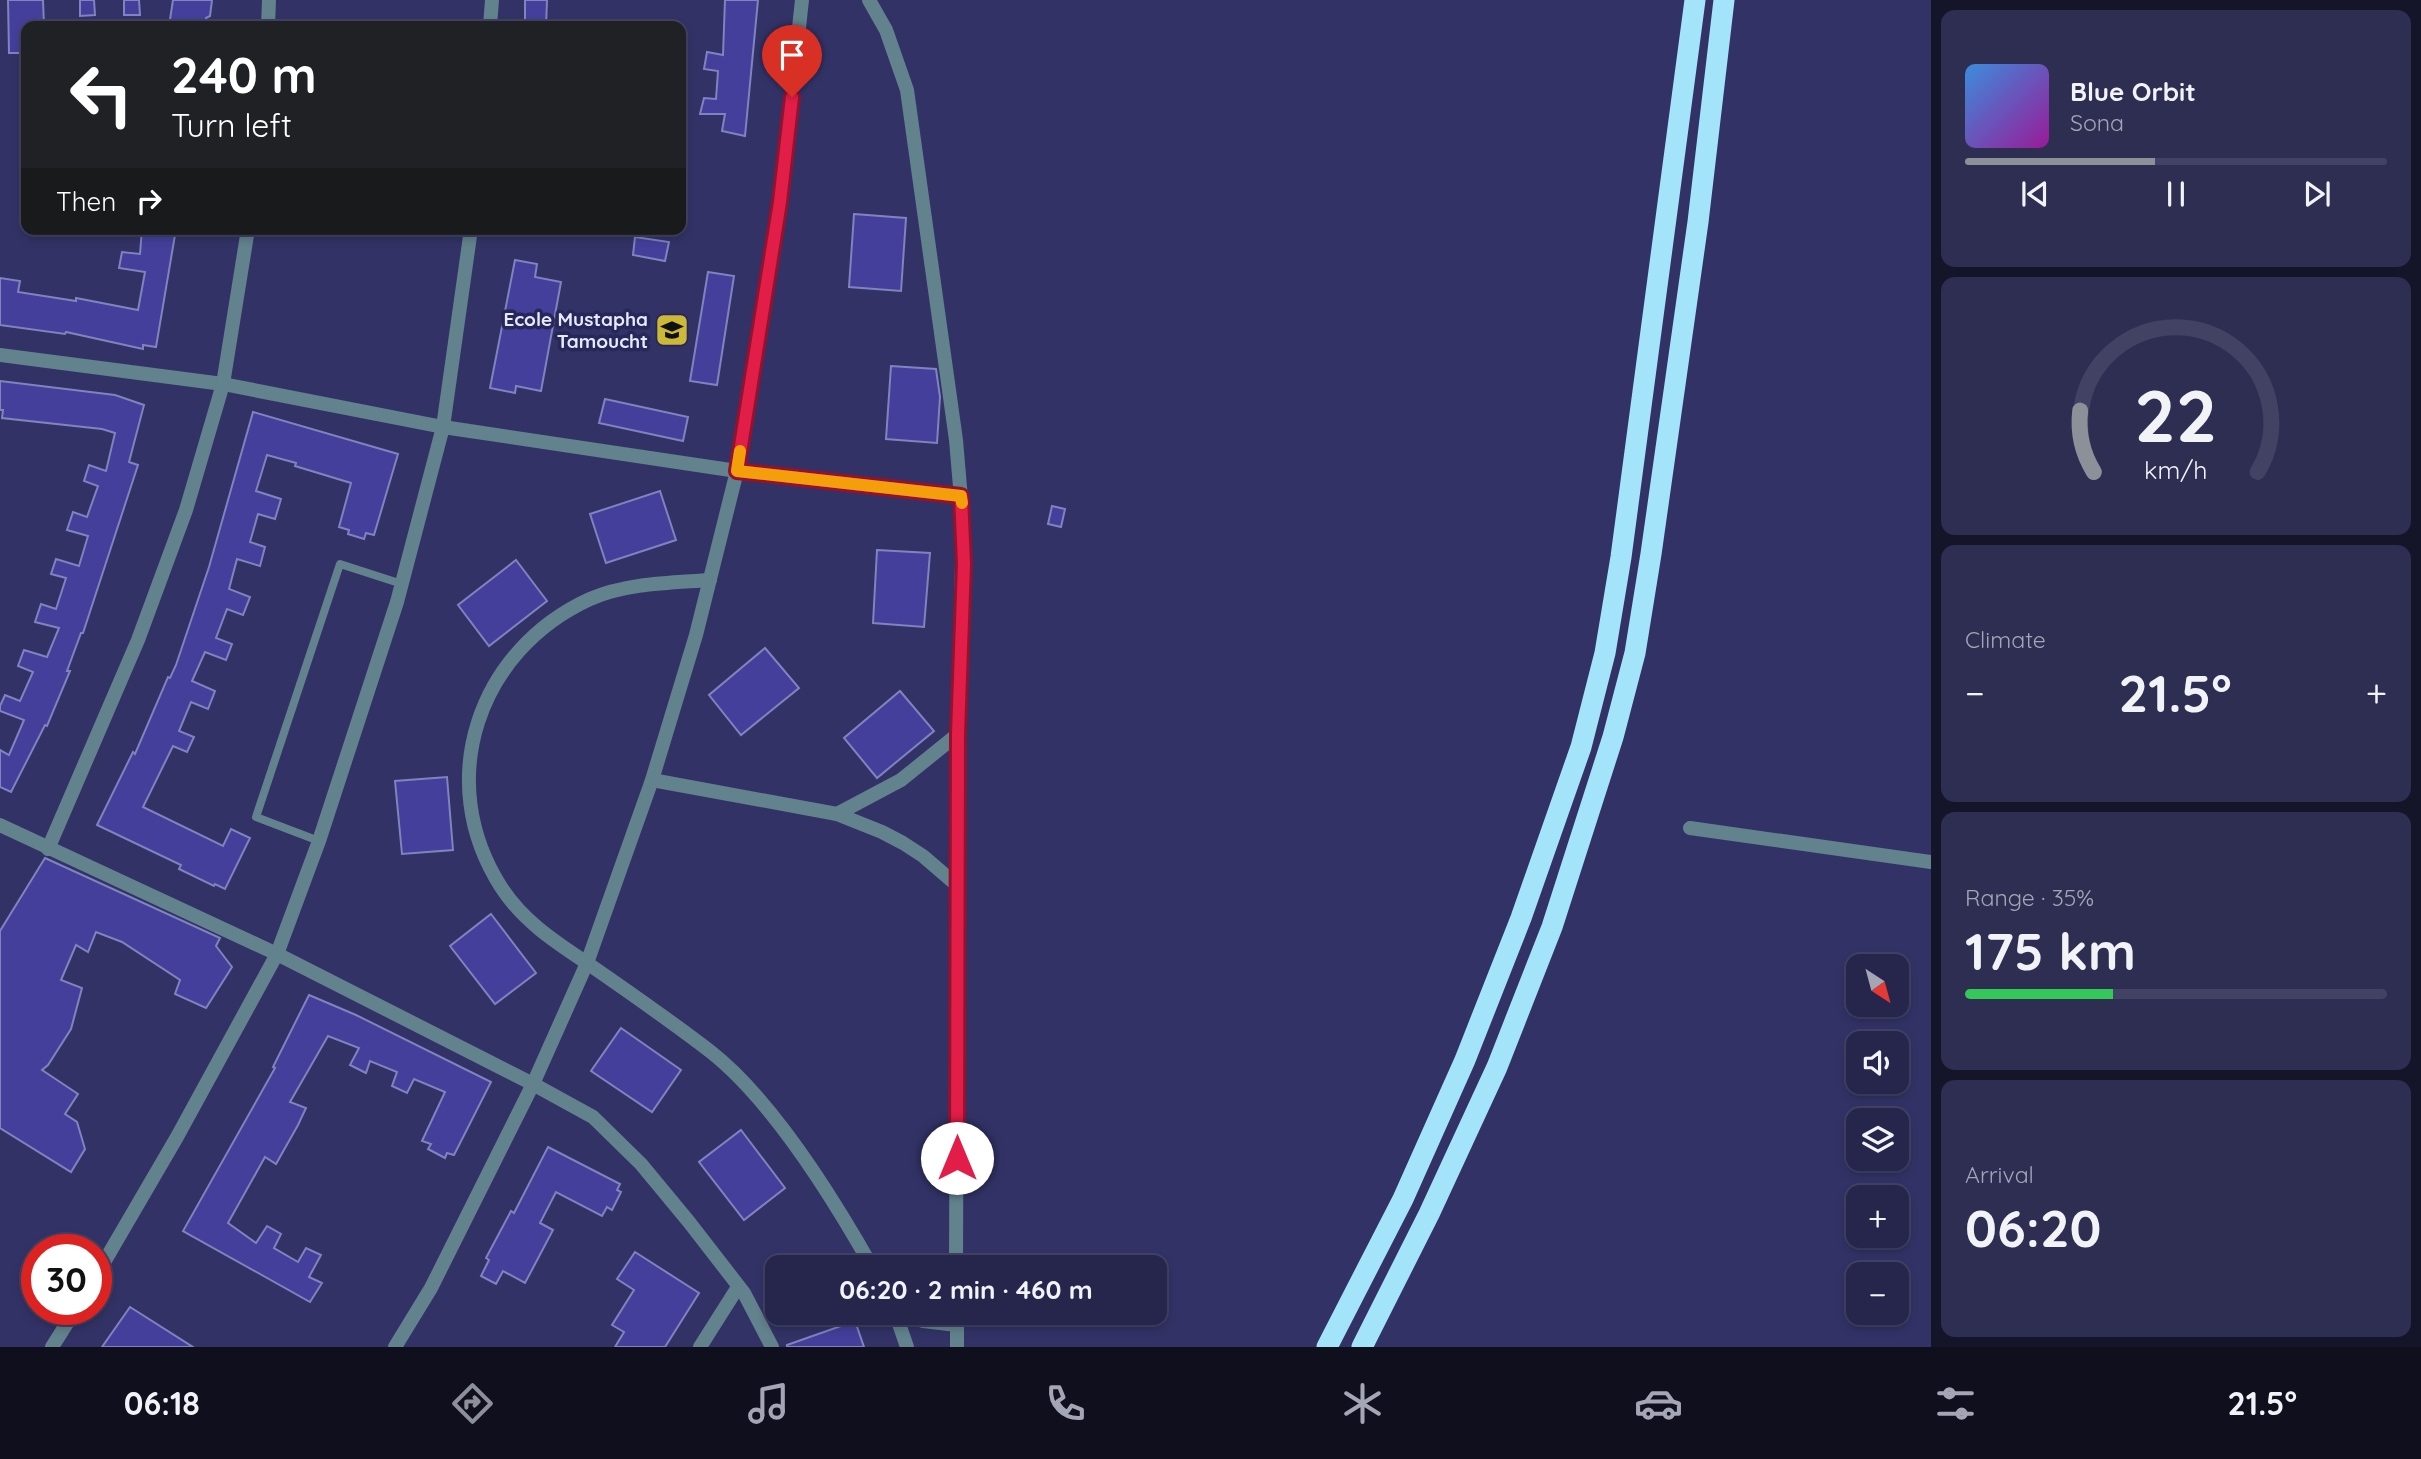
<!DOCTYPE html>
<meta charset="utf-8">
<style>
body{margin:0;font-family:Quicksand,sans-serif;background:#2e2e53;color:#f1f3f6;height:100vh;display:flex;flex-direction:column;font-size:26px;white-space:nowrap}
*{box-sizing:border-box;margin:0}
p{font-size:23px;color:#a4a5b5}
.icon{flex:none;width:38px;height:38px;fill:none;stroke:currentColor;stroke-width:2;stroke-linecap:round;stroke-linejoin:round}
.map{position:relative;flex:1;overflow:hidden}
.details{display:flex;flex-direction:column;gap:10px;padding:10px;background:#15152a;width:490px}
.details>*{flex:none}
.hud{position:absolute;left:21px;top:21px;width:665px;height:214px;border-radius:14px;box-shadow:0 4px 10px #0003,0 0 0 2px #424364;background:#202124;color:#fff;overflow:hidden}
.needle{width:46px;rotate:144deg}
.controls{position:absolute;left:1846px;top:954px;display:grid;gap:14px}
.controls a{display:grid;place-items:center;width:63px;height:63px;border-radius:14px;background:#26264c;box-shadow:0 4px 10px #0003,0 0 0 2px #424364;font-size:35px}
.speed{position:absolute;left:21px;top:1234px;display:flex;gap:14px;font-size:35px;font-weight:700;text-align:center}
.speed>*{display:grid;place-content:center;width:91px;height:91px;border-radius:50%;background:#26264c;box-shadow:0 4px 10px #0003,0 0 0 2px #424364;line-height:1}
.speed .limit{border:10px solid #d22;background:#fff;color:#111}
.pin{position:absolute;display:grid;place-items:center;width:60px;height:60px;color:#fff;margin:-72px -30px;border-radius:50% 50% 50% 0;rotate:-45deg;box-shadow:0 0 7px #0007}
.pin .icon{rotate:45deg}
.me{position:absolute;width:77px;margin:-38px;rotate:0deg;stroke-linejoin:round;filter:drop-shadow(0 0 5px #0008)}
.turn{display:flex;align-items:center;gap:24px;height:147px;padding:0 35px;font-size:32px}
.turn .icon{width:91px;height:91px;stroke-width:2.5}
.turn b{display:block;font-size:49px;line-height:60px}
.then{display:flex;align-items:center;height:66px;padding:0 35px;background:#0003;gap:14px;font-size:26px}
.big{font-size:52px;font-weight:700;line-height:1.1}
.details .card{flex:1;display:flex;flex-direction:column;justify-content:center;gap:10px;min-width:0;padding:0 24px;border-radius:14px;background:#2e2e53}
.details .dial{align-items:center;gap:0}
.dial svg{height:182px;overflow:visible;fill:none;stroke:#424364;stroke-width:7;stroke-linecap:round;text-anchor:middle}
.dial text{fill:#f1f3f6;stroke:none}
.song{display:flex;align-items:center;gap:21px}
.cover{width:84px;height:84px;border-radius:10px;background:linear-gradient(135deg,hsl(210 70% 55%),hsl(300 70% 35%))}
.played{height:7px;border-radius:4px;background:linear-gradient(90deg,#8c9099 45%,#424364 45%)}
.keys{display:flex;justify-content:space-around;direction:ltr}
.heat{display:flex;justify-content:space-between;align-items:center;font-size:38px;direction:ltr}
.charge{height:10px;border-radius:5px;background:linear-gradient(90deg,#34c759 35%,#424364 0)}
.trip{position:absolute;left:765px;top:1255px;width:402px;height:70px;border-radius:14px;background:#26264c;box-shadow:0 4px 10px #0003,0 0 0 2px #424364;font-weight:700;line-height:70px;text-align:center}
.tabs{display:flex;height:112px;justify-content:space-around;align-items:center;background:#0f0f1e;color:#a4a5b5}
.tabs .icon{width:49px;height:49px}
.tabs .selected{color:#8c9099}
.tabs b{font-size:32px;color:#f1f3f6}
main{display:flex;flex:1;min-height:0}
.map>svg:first-child{display:block}
.building{fill:#443f9b;stroke:#7f83be;stroke-width:2}
.lines{fill:none;stroke-linecap:round;stroke-linejoin:round}
.lane{stroke:#62828d;stroke-width:8}
.street{stroke:#62828d;stroke-width:14}
.highway{stroke:#a4e4fa;stroke-width:21}
.route-casing{stroke:#92132f;stroke-width:18}
.route{stroke:#e11d48;stroke-width:12}
.slow{stroke:#f59e0b;stroke-width:12}
.labels{text-anchor:middle;stroke-width:7;stroke-linejoin:round;paint-order:stroke}
.poi-label{font-size:19px;font-weight:bold;fill:#e7eafd;stroke:#28275a;text-anchor:end}
</style>
<main>
<div class="map">
<svg width="1931" height="1347" viewBox="0 0 1931 1347">
<rect width="100%" height="100%" fill="#323266"/>
<g class="building">
<path d="M 8,0 L 43,0 L 44,26 L 26,26 L 26,53 L 9,53 Z"/>
<path d="M 80,0 L 94,0 L 95,15 L 80,16 Z"/>
<path d="M 124,0 L 139,0 L 140,15 L 124,15 Z"/>
<path d="M 173,0 L 212,0 L 210,16 L 206,18 L 205,26 L 169,26 Z"/>
<path d="M 525,0 L 547,0 L 546,26 L 525,26 Z"/>
<path d="M 725,0 L 758,0 L 745,136 L 722,131 L 725,114 L 700,114 L 704,98 L 716,99 L 718,71 L 704,69 L 707,52 L 723,55 Z"/>
<path d="M 854,214 L 906,218 L 901,291 L 849,287 Z"/>
<path d="M 142,229 L 176,229 L 156,347 L 143,345 L 143,349 L 66,332 L 65,334 L 0,325 L 0,278 L 20,281 L 18,292 L 76,301 L 76,298 L 138,310 L 145,272 L 119,268 L 122,252 L 140,254 Z"/>
<path d="M 635,237 L 669,242 L 665,261 L 633,255 Z"/>
<path d="M 515,260 L 537,264 L 535,277 L 561,282 L 541,391 L 516,386 L 515,393 L 490,388 Z"/>
<path d="M 708,272 L 734,276 L 717,385 L 690,381 Z"/>
<path d="M 891,366 L 936,369 L 940,397 L 937,443 L 886,439 Z"/>
<path d="M 0,381 L 115,395 L 144,405 L 129,462 L 138,465 L 83,633 L 81,633 L 67,671 L 70,671 L 47,726 L 45,725 L 11,792 L 0,787 L 0,750 L 9,755 L 24,720 L 0,711 L 0,706 L 5,695 L 20,701 L 33,672 L 18,666 L 24,650 L 47,657 L 59,628 L 35,622 L 41,604 L 56,609 L 66,578 L 51,574 L 56,559 L 79,566 L 88,536 L 67,530 L 73,512 L 87,517 L 98,486 L 84,481 L 89,465 L 106,471 L 115,433 L 102,429 L 2,418 L 3,410 L 0,410 Z"/>
<path d="M 605,399 L 688,417 L 683,441 L 599,423 Z"/>
<path d="M 253,412 L 398,454 L 374,535 L 366,533 L 364,539 L 348,534 L 349,530 L 339,527 L 351,483 L 295,466 L 296,463 L 267,455 L 256,491 L 281,499 L 275,519 L 258,514 L 250,542 L 265,547 L 260,566 L 237,559 L 229,589 L 250,597 L 243,615 L 227,609 L 216,638 L 232,644 L 226,660 L 205,652 L 192,681 L 215,691 L 208,709 L 191,702 L 179,731 L 194,737 L 187,752 L 173,746 L 143,807 L 223,846 L 231,829 L 250,838 L 225,889 L 215,884 L 214,886 L 179,869 L 181,865 L 97,825 L 133,752 L 135,754 L 168,677 L 170,678 L 176,665 L 209,567 Z"/>
<path d="M 660,491 L 676,540 L 606,563 L 590,514 Z"/>
<path d="M 1052,506 L 1065,509 L 1061,527 L 1048,524 Z"/>
<path d="M 877,550 L 930,553 L 924,627 L 873,623 Z"/>
<path d="M 516,560 L 547,601 L 489,646 L 458,605 Z"/>
<path d="M 765,648 L 799,688 L 741,735 L 709,695 Z"/>
<path d="M 900,691 L 934,731 L 877,778 L 844,738 Z"/>
<path d="M 447,777 L 453,850 L 402,854 L 395,781 Z"/>
<path d="M 45,858 L 220,938 L 216,946 L 232,967 L 206,1008 L 175,994 L 180,980 L 122,942 L 96,932 L 88,952 L 76,945 L 61,980 L 82,988 L 71,1029 L 48,1065 L 42,1070 L 78,1094 L 65,1114 L 77,1122 L 85,1149 L 71,1172 L 0,1128 L 0,931 Z"/>
<path d="M 491,914 L 536,973 L 495,1004 L 450,946 Z"/>
<path d="M 309,995 L 356,1015 L 491,1082 L 454,1155 L 447,1153 L 445,1158 L 428,1149 L 431,1144 L 422,1141 L 445,1092 L 414,1079 L 407,1093 L 392,1086 L 397,1072 L 370,1061 L 366,1073 L 350,1065 L 359,1048 L 328,1036 L 290,1102 L 306,1108 L 298,1125 L 276,1164 L 265,1157 L 228,1223 L 256,1243 L 267,1226 L 281,1234 L 274,1248 L 298,1262 L 306,1248 L 321,1255 L 309,1277 L 322,1283 L 310,1302 L 183,1231 L 275,1068 L 273,1067 Z"/>
<path d="M 621,1028 L 681,1070 L 652,1112 L 591,1071 Z"/>
<path d="M 741,1130 L 785,1188 L 744,1220 L 699,1162 Z"/>
<path d="M 548,1147 L 620,1184 L 617,1190 L 621,1192 L 612,1210 L 607,1207 L 602,1216 L 556,1192 L 540,1223 L 553,1230 L 525,1283 L 503,1271 L 496,1284 L 481,1276 L 489,1260 L 486,1258 L 511,1211 L 514,1213 Z"/>
<path d="M 635,1252 L 699,1293 L 665,1347 L 615,1347 L 624,1332 L 612,1325 L 634,1290 L 617,1279 Z"/>
<path d="M 130,1307 L 193,1347 L 102,1347 Z"/>
<path d="M 855,1321 L 864,1347 L 787,1347 L 787,1345 Z"/>
</g>
<g class="lines">
<path class="lane" d="M 319,841 L 256,817 L 340,564 L 402,584"/>
<g class="street">
<path d="M 869,0 L 886,30 L 907,90 L 956,440 L 963,522 L 958,734 L 956,1267"/>
<path d="M 268,26 L 269,0"/>
<path d="M 490,26 L 492,0"/>
<path d="M 0,355 L 223,384 L 443,427 L 737,471 L 961,496"/>
<path d="M 710,580 C 670,583 627,583 590,599 C 478,650 433,781 501,887 C 523,921 554,941 587,963 C 629,992 671,1021 711,1052 C 773,1101 833,1198 872,1267"/>
<path d="M 652,780 L 837,814 L 882,832 L 903,843 L 923,856 L 959,887"/>
<path d="M 837,814 L 901,780 L 958,734"/>
<path d="M 0,825 L 277,954 L 533,1084 L 593,1117 L 641,1164 L 689,1222 L 744,1293 L 772,1347"/>
<path d="M 1690,828 L 1931,862"/>
<path d="M 48,849 L 138,640 L 186,510 L 223,384 L 248,229"/>
<path d="M 96,1276 L 177,1137 L 277,954 L 319,841 L 397,602 L 443,427 L 471,229"/>
<path d="M 895,1312 L 907,1347"/>
<path d="M 902,1312 L 923,1321 L 957,1325"/>
<path d="M 957,1312 L 957,1347"/>
<path d="M 52,1347 L 76,1309"/>
<path d="M 395,1347 L 431,1288 L 533,1084 L 587,963 L 652,780 L 696,635 L 737,471 L 760,336 L 780,202 L 802,0"/>
<path d="M 700,1347 L 738,1287"/>
</g>
<g class="highway">
<path d="M 1327,1347 L 1403,1199 L 1465,1060 L 1521,918 L 1581,747 L 1605,653 L 1621,557 L 1695,0"/>
<path d="M 1362,1347 L 1429,1214 L 1497,1067 L 1552,927 L 1613,737 L 1635,653 L 1651,554 L 1698,222 L 1724,0"/>
</g>
</g>
<g class="lines">
<defs>
<path id="route" d="M 792,97 L 780,202 L 737,471 L 961,496 L 964,564 L 958,734 L 957,1158"/>
</defs>
<use href="#route" class="route-casing"/>
<use href="#route" class="route"/>
<path class="slow" d="M 740,451 L 737,471 L 961,496 L 962,503"/>
</g>
<defs>
<symbol id="school-square" viewBox="-11 -11 22 22"><rect x="-9" y="-9" width="18" height="18" rx="4" fill="#ccb938" stroke="#28275a"/><path d="M0-5L7-2L0 1L-7-2ZM-4 1L0 2.5L4 1V4Q0 6-4 4Z" fill="#111"/></symbol>
</defs>
<g fill-rule="evenodd">
<use href="#school-square" x="653" y="311" width="38" height="38"/>
</g>
<g class="labels">
<g class="poi-label">
<text x="648" y="326">Ecole Mustapha<tspan x="648" dy="22">Tamoucht</tspan></text>
</g>
</g>
</svg>
<div class="controls">
<a><svg class="needle" viewBox="-14 -14 28 28"><path d="M0-13l5 13h-10z" fill="#e53935"/><path d="M0 13l5-13h-10z" fill="#a4a5b5"/></svg></a>
<a><svg class="icon" aria-label="sound" viewBox="0 0 24 24"><path d="M4 9h4l5-4v14l-5-4H4zM17 9q2 3 0 6"/></svg></a>
<a><svg class="icon" aria-label="layers" viewBox="0 0 24 24"><path d="M12 4l9 5-9 5-9-5zM3 14l9 5 9-5"/></svg></a>
<a>+</a>
<a>−</a>
</div>
<div class="speed"><div class="limit">30</div></div>
<div class="pin" style="left:792px;top:97px;background:#d93025"><svg class="icon" aria-label="arrive" viewBox="0 0 24 24"><path d="M6 21V4h12l-3 4 3 4H6"/></svg></div>
<svg class="me" style="left:957px;top:1158px" viewBox="-20 -20 40 40"><circle r="19" fill="#fff"/><path d="M0-13L10 11 0 6-10 11z" fill="#e11d48"/></svg>
<div class="trip">06:20 · 2 min · 460 m</div>
<div class="hud">
<div class="turn"><svg class="icon" aria-label="left" viewBox="0 0 24 24"><path d="M17 20v-9H6M10 6l-5 5 5 5"/></svg><div><b>240 m</b>Turn left</div></div>
<div class="then">Then<svg class="icon" aria-label="right" viewBox="0 0 24 24"><path d="M7 20v-9h11M14 6l5 5-5 5"/></svg></div>
</div>
</div>
<section class="details">
<div class="card">
<div class="song"><i class="cover"></i><div><b>Blue Orbit</b><p>Sona</p></div></div>
<div class="played"></div>
<div class="keys"><svg class="icon" aria-label="previous" viewBox="0 0 24 24"><path d="M18 5L8 12l10 7zM5 5v14"/></svg><svg class="icon" aria-label="pause" viewBox="0 0 24 24"><path d="M8 5v14M16 5v14"/></svg><svg class="icon" aria-label="next" viewBox="0 0 24 24"><path d="M6 5l10 7-10 7zM19 5v14"/></svg></div>
</div>
<div class="card dial"><svg viewBox="0 0 100 80">
<path d="M14 69A42 42 0 1 1 86 69"/>
<path d="M14 69A42 42 0 0 1 8 42" stroke="#8c9099"/>
<text x="50" y="56" font-size="32" font-weight="700">22</text>
<text x="50" y="72" font-size="11">km/h</text>
</svg></div>
<div class="card"><p>Climate</p>
<div class="heat"><a>−</a><b class="big">21.5°</b><a>+</a></div>
</div>
<div class="card"><p>Range · 35%</p><b class="big">175 km</b><div class="charge"></div></div>
<div class="card"><p>Arrival</p><b class="big">06:20</b></div>
</section>
</main>
<nav class="tabs">
<b>06:18</b>
<svg class="icon selected" aria-label="directions" viewBox="0 0 24 24"><path d="M12 3l9 9-9 9-9-9zM9 14v-3h6M13 9l2 2-2 2"/></svg>
<svg class="icon" aria-label="music" viewBox="0 0 24 24"><path d="M9 18V5l10-2v13"/><circle cx="6" cy="18" r="3"/><circle cx="16" cy="16" r="3"/></svg>
<svg class="icon" aria-label="phone" viewBox="0 0 24 24"><path d="M5 4h4l2 5-3 2q2 4 5 5l2-3 5 2v4C11 20 4 13 5 4z"/></svg>
<svg class="icon" aria-label="climate" viewBox="0 0 24 24"><path d="M12 3v18M4 7l16 10M4 17L20 7"/></svg>
<svg class="icon" aria-label="car" viewBox="0 0 24 24"><path d="M5 17H2v-5l4-1 3-4h7l3 4 3 1v5h-3M9 17h6M6 11h13"/><circle cx="7" cy="17" r="2"/><circle cx="17" cy="17" r="2"/></svg>
<svg class="icon" aria-label="filters" viewBox="0 0 24 24"><path d="M4 7h16M4 17h16"/><circle cx="9" cy="7" r="2"/><circle cx="15" cy="17" r="2"/></svg>
<b>21.5°</b>
</nav>
